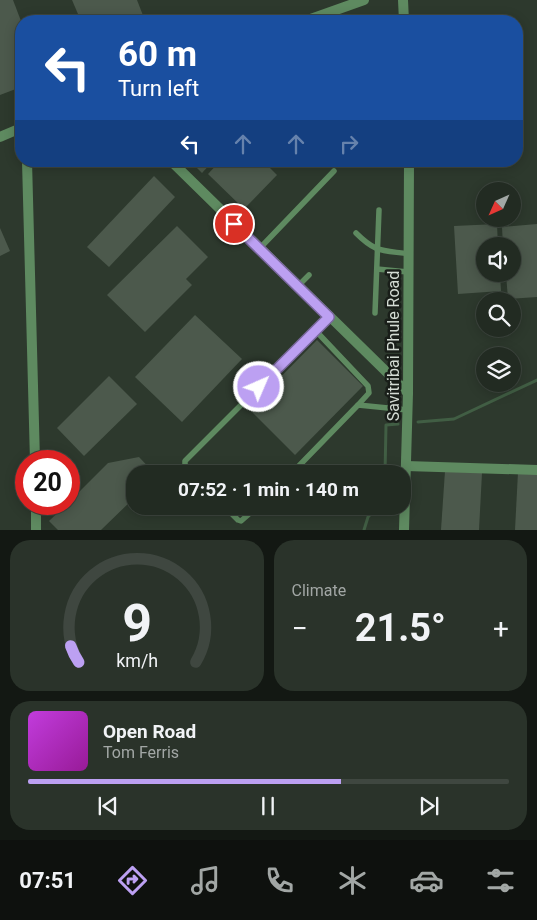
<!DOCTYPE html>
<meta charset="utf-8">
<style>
body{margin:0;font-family:Roboto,sans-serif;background:#2a332a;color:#f1f3f6;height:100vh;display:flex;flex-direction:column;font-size:19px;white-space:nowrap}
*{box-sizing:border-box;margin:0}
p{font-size:16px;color:#a2a7a5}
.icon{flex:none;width:28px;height:28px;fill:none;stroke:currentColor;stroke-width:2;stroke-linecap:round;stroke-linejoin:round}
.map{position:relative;height:530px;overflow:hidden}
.details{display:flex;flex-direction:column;gap:10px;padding:10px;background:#131813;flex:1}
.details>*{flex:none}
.top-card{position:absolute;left:15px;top:15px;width:508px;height:152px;border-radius:20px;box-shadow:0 2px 12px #0003,0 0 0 1px #3f4740;background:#1a4fa0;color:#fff;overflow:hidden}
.needle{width:32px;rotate:225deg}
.buttons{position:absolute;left:476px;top:182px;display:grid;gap:10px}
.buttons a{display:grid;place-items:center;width:45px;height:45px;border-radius:50%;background:#222b22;box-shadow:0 2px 12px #0003,0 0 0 1px #3f4740;font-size:25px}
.speed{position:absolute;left:15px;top:450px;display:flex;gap:10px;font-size:25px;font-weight:700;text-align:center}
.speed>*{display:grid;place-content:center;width:65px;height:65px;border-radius:50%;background:#222b22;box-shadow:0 2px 12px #0003,0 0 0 1px #3f4740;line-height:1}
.speed .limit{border:8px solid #d22;background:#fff;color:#111}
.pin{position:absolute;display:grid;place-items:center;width:42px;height:42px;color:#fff;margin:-21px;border:2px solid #fff;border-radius:50%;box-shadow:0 1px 5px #0007}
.me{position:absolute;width:55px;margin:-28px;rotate:45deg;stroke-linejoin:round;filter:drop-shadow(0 0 4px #0008)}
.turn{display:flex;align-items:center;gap:18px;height:105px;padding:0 20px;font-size:22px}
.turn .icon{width:65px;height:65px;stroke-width:2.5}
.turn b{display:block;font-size:35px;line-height:42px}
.lanes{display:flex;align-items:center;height:48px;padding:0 20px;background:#0003;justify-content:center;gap:25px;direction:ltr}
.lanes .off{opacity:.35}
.big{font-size:38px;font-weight:700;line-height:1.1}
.details .tile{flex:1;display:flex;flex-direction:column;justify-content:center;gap:8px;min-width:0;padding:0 18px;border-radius:20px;background:#2a332a}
.details .dial{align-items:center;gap:0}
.dial svg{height:130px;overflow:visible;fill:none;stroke:#3f4740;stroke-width:7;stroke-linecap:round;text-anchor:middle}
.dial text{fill:#f1f3f6;stroke:none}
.song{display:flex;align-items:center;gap:15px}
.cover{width:60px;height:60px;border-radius:8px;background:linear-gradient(135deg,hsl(290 70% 55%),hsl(300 70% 35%))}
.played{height:5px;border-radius:2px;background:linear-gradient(90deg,#bca0f2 65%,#3f4740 65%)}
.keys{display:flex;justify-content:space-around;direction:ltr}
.heat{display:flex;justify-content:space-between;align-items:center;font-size:28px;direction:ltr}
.details .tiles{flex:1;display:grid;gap:10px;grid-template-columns:1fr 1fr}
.tile:last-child{grid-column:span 2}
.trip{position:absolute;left:126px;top:465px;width:285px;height:50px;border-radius:20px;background:#222b22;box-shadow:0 2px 12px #0003,0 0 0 1px #3f4740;font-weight:700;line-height:50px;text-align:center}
.tabs{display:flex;height:80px;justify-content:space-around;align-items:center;background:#0e110e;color:#a2a7a5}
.tabs .icon{width:35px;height:35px}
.tabs .active{color:#bca0f2}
.tabs b{font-size:22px;color:#f1f3f6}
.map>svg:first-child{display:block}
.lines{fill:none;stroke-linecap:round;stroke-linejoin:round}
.stream{stroke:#415e44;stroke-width:3}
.building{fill:#4c594c}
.service{stroke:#5e8a60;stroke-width:5.5}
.minor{stroke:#5e8a60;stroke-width:10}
.tertiary{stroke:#5e8a60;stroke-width:10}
.route-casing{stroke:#7a689d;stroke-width:12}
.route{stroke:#bca0f2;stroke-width:9}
.labels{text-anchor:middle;stroke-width:5;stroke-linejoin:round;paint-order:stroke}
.street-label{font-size:16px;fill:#d4dcd4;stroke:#191e19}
</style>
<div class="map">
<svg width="537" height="530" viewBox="0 0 537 530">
<rect width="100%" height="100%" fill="#2d392d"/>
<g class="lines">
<g class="stream">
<path d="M 418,422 L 454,419 L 537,380"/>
<path d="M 385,474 L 386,425 L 398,424"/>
<path d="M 364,530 L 368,517 L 378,506"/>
</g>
</g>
<g class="building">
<path d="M 0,0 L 13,0 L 21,21 L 21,87 L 0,95 Z"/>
<path d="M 72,0 L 137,0 L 144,18 L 135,21 L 81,21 Z"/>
<path d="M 190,161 L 213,161 L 202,173 Z"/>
<path d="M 220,161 L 263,161 L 277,175 L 244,209 L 208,174 Z"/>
<path d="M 154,176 L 175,197 L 109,267 L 87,247 Z"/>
<path d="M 497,224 L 498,246 L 485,246 L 485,274 L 500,274 L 501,291 L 458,294 L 454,226 Z"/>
<path d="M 537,224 L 537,297 L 508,299 L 506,274 L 512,274 L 512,246 L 503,246 L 502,227 Z"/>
<path d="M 177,226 L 208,257 L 186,279 L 192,285 L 145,332 L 107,295 Z"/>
<path d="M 0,228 L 10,251 L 0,256 Z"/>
<path d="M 195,315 L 242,359 L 182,422 L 135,377 Z"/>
<path d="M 317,340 L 363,386 L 295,455 L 249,409 Z"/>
<path d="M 109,376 L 137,404 L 84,456 L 57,428 Z"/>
<path d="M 139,457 L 155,474 L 135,474 L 135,497 L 101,530 L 58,530 L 49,521 L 67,504 L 69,504 L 69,502 L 108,463 Z"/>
<path d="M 445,471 L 482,473 L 479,530 L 441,530 Z"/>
<path d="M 518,472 L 537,473 L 537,530 L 515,530 Z"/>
</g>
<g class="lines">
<g class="service">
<path d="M 356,233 C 376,253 382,250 409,254"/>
<path d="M 260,248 L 334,171"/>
<path d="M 377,269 L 408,272"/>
<path d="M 298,286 L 309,275"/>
<path d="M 375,313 L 379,210"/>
<path d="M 316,331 L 368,386 L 369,393 L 358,405"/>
<path d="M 192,474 L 185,467 L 185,461 L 329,317"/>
<path d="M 291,474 L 358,405 L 408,410"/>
<path d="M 224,506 L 238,520 L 241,521 L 258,506"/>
</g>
<g class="minor">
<path d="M 305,21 L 364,0"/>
<path d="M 0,137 L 21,128"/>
<path d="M 27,161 L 35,461"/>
<path d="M 171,161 L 408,393"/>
<path d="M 406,466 L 537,470"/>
<path d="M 36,504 L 36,530"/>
</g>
<g class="tertiary">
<path d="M 403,0 L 404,21"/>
<path d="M 404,530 L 408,393 L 409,161"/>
</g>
</g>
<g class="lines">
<defs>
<path id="route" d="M 234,224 L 329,317 L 259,387"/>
</defs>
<use href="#route" class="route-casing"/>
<use href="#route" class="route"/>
</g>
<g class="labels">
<g class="street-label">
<text transform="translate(393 346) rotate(-90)" y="6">Savitribai Phule Road</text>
</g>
</g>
</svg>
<div class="buttons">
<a><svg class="needle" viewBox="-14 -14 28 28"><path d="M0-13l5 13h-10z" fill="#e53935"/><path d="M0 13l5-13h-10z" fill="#a2a7a5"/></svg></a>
<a><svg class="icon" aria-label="sound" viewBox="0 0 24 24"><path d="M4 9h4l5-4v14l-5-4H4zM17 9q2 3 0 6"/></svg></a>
<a><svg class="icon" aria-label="search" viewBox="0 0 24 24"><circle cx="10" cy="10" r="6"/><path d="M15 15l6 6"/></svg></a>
<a><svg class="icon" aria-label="layers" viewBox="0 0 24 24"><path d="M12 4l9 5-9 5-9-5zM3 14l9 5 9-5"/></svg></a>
</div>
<div class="speed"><div class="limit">20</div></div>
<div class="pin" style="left:234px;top:224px;background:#d93025"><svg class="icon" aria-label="arrive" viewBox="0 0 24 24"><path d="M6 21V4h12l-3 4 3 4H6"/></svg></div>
<svg class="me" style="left:259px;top:387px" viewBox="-20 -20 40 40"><circle r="17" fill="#bca0f2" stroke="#fff" stroke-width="3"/><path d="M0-11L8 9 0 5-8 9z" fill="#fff"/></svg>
<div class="trip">07:52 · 1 min · 140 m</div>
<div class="top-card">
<div class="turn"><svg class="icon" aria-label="left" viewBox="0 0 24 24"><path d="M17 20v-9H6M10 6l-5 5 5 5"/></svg><div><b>60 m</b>Turn left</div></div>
<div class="lanes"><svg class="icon" aria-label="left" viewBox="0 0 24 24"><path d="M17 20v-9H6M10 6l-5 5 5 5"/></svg><svg class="icon off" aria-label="ahead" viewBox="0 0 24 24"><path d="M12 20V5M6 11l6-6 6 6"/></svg><svg class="icon off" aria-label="ahead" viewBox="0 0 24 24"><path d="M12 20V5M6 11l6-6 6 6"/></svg><svg class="icon off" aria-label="right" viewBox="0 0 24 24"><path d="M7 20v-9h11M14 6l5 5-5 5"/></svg></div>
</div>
</div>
<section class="details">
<div class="tiles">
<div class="tile dial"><svg viewBox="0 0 100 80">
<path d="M14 69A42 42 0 1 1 86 69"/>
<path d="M14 69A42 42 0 0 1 9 59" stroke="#bca0f2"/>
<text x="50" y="56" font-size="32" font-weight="700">9</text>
<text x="50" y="72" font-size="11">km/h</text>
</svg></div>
<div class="tile"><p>Climate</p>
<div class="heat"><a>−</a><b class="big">21.5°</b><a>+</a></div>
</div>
<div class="tile">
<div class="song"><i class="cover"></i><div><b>Open Road</b><p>Tom Ferris</p></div></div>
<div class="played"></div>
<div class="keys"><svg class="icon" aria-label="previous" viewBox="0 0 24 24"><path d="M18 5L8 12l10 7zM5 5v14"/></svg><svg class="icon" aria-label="pause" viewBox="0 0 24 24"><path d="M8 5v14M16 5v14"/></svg><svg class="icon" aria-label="next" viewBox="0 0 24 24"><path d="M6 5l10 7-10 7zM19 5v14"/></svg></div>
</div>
</div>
</section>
<nav class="tabs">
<b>07:51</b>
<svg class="icon active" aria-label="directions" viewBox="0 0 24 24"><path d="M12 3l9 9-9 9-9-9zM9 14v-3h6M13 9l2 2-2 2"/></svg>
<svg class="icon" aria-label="music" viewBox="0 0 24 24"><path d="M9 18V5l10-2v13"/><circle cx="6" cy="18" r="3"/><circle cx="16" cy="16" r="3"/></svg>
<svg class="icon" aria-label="phone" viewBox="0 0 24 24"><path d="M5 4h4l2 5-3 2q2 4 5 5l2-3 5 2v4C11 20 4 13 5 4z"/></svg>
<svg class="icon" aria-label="climate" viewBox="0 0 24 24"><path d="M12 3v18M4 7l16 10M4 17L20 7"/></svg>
<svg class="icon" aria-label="car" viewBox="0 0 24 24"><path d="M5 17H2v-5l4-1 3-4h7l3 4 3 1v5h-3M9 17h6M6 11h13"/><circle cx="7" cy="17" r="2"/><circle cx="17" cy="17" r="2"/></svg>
<svg class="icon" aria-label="filters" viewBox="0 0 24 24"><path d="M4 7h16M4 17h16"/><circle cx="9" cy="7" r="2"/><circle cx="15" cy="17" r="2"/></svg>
</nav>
